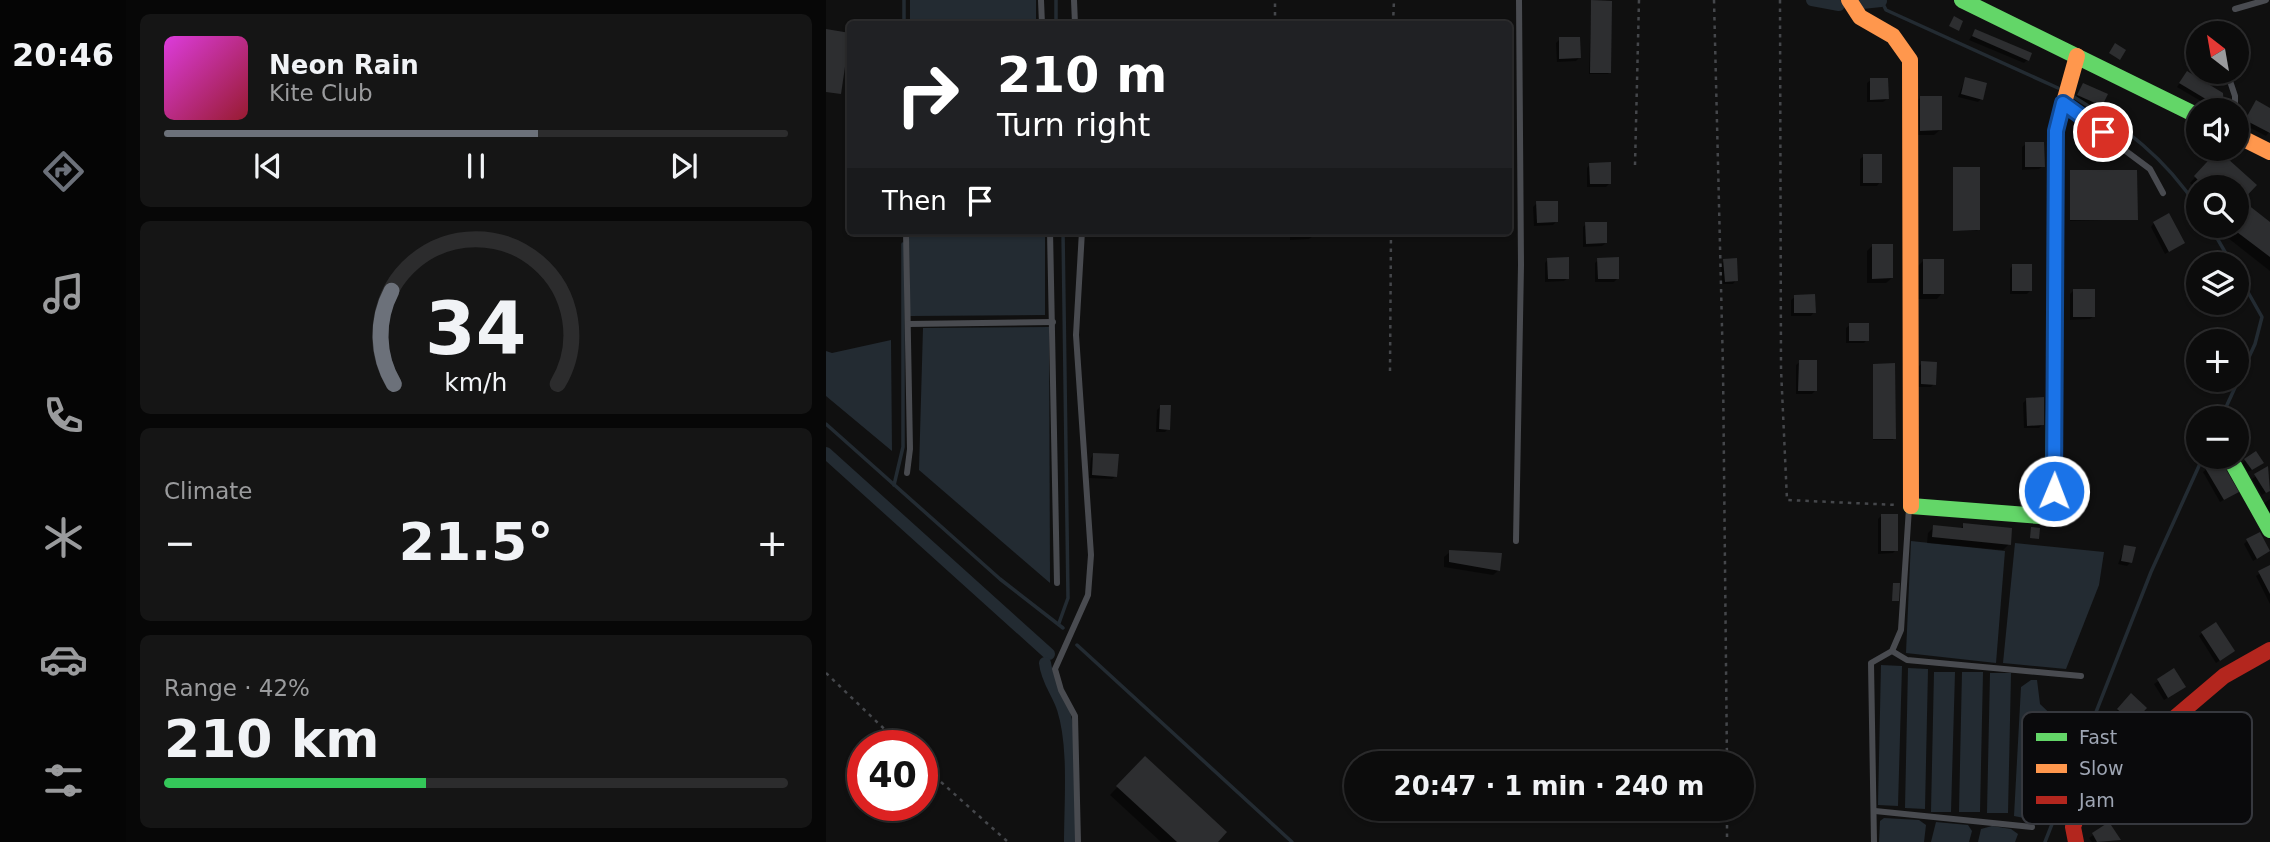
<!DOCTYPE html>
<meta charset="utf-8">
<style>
body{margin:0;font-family:"DejaVu Sans",sans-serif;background:#151515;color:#f1f3f6;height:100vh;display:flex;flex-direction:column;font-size:26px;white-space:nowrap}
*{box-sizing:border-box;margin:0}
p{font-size:23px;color:#9a9b9d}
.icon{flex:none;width:38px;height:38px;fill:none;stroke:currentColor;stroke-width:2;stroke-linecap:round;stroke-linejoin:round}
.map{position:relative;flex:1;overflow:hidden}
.side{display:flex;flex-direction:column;gap:14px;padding:14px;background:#070707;width:700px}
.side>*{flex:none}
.top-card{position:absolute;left:21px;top:21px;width:665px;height:214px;border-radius:7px;box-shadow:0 2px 5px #0004,0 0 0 2px #2c2c2d;background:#202124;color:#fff;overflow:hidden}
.needle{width:46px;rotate:329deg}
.fabs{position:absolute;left:1360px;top:21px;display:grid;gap:14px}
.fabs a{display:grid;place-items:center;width:63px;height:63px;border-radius:50%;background:#0c0c0c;box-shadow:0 2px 5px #0004,0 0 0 2px #2c2c2d;font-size:35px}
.speed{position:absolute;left:21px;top:730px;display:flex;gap:14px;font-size:35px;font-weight:700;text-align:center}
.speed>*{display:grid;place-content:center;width:91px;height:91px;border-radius:50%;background:#0c0c0c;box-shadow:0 2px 5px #0004,0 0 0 2px #2c2c2d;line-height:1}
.speed .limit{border:10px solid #d22;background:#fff;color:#111}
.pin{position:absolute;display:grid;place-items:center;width:60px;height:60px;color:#fff;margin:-30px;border:4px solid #fff;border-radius:50%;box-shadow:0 2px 7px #0007}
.me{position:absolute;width:77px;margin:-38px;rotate:1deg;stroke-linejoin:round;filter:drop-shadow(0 0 5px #0008)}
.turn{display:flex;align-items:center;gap:24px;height:147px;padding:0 35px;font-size:32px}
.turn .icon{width:91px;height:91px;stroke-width:2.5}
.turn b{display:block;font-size:49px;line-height:60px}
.then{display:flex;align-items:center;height:66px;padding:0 35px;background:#0003;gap:14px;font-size:26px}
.big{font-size:52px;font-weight:600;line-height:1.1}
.side .widget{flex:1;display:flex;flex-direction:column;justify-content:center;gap:10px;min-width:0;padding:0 24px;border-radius:10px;background:#151515}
.side .dial{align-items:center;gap:0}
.dial svg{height:182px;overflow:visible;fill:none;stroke:#2c2c2d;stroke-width:7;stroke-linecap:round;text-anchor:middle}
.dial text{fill:#f1f3f6;stroke:none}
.song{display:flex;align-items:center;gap:21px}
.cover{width:84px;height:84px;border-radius:10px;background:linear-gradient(135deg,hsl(300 70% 55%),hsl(350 70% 35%))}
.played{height:7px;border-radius:4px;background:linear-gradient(90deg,#6c717a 60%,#2c2c2d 60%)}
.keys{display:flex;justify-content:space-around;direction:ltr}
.heat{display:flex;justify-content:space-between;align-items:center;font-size:38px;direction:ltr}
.charge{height:10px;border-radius:5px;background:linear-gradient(90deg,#34c759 42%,#2c2c2d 0)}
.trip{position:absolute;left:518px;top:751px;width:410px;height:70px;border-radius:35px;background:#0c0c0c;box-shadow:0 2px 5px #0004,0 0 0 2px #2c2c2d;font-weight:600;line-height:70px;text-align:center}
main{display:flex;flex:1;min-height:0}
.tab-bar{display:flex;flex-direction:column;width:126px;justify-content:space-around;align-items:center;background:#050505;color:#9a9b9d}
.tab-bar .icon{width:49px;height:49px}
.tab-bar .active{color:#6c717a}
.tab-bar b{font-size:32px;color:#f1f3f6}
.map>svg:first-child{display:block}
.water{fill:#232b32}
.shadow{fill:#0007}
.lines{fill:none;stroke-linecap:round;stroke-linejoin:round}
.stream{stroke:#232b32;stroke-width:3.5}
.canal{stroke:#232b32;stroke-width:12}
.building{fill:#2d2e30}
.path{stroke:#45474b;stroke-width:2.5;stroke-dasharray:3.5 5;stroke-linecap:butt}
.lane{stroke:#494b50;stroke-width:6}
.fast{stroke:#63d668;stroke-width:16}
.slow{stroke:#ff974d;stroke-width:16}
.jam{stroke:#b3261e;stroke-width:16}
.route-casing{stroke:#114b97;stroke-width:18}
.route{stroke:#1a73e8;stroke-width:12}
.key{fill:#0a0a0c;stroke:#36383e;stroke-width:2}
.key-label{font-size:19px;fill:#9ea5b3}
</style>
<main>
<nav class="tab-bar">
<b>20:46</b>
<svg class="icon active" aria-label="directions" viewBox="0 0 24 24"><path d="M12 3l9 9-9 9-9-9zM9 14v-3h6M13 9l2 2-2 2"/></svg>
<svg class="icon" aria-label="music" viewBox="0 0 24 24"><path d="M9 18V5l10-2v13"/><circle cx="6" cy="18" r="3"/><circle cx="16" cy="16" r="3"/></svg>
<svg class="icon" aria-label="phone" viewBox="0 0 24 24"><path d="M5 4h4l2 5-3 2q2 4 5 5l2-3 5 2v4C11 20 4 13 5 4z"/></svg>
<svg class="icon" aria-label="climate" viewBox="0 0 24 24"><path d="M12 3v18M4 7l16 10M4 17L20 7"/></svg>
<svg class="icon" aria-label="car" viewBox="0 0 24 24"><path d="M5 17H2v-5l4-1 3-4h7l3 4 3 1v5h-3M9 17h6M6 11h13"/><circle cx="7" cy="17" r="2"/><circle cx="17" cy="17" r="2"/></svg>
<svg class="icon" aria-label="filters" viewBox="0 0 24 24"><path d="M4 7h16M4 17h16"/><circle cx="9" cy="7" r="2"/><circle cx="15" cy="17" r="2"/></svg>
</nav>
<section class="side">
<div class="widget">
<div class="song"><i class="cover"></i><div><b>Neon Rain</b><p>Kite Club</p></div></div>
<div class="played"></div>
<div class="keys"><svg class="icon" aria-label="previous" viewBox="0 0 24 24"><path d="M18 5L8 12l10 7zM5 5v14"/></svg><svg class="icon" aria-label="pause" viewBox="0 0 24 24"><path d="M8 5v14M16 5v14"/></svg><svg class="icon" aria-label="next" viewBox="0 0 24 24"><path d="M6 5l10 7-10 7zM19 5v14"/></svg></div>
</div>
<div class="widget dial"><svg viewBox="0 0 100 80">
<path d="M14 69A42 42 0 1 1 86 69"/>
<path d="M14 69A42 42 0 0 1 13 28" stroke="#6c717a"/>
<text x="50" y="56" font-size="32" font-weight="700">34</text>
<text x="50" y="72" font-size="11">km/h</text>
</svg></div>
<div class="widget"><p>Climate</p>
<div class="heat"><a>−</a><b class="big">21.5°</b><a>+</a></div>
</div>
<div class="widget"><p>Range · 42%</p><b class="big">210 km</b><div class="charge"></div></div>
</section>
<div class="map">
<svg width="1444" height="842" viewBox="0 0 1444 842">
<rect width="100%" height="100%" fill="#101010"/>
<g class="water">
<rect x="84" y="0" width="126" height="24"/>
<path d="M 83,231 L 219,231 L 219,315 L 84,316 Z"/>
<path d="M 223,327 L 224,583 L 93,470 L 97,328 Z"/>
<path d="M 65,340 L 66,451 L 0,396 L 0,351 L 6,353 Z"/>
<path d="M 1085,541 L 1179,551 L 1170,663 L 1080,653 Z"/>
<path d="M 1189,543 L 1278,552 L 1273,585 L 1240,669 L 1177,663 Z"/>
<path d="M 1055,665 L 1076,666 L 1072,806 L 1052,805 Z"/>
<path d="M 1082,668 L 1102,669 L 1099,809 L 1079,808 Z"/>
<path d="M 1108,672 L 1129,672 L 1125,812 L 1105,812 Z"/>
<path d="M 1136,672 L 1157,672 L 1154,812 L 1133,812 Z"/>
<path d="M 1164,673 L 1185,673 L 1182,813 L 1161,813 Z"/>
<path d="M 1205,680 L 1211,680 L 1214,704 L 1236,725 L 1203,819 L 1188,816 L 1195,687 Z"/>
<path d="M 1058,818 L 1093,820 L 1100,825 L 1098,842 L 1053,842 L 1054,821 Z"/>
<path d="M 1110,822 L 1142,825 L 1146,831 L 1143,842 L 1105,842 Z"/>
<path d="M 1166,826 L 1185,829 L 1192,834 L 1189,842 L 1152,842 L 1155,829 Z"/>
</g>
<g class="shadow">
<path d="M 765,2 L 783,73 L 782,74 L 763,74 Z"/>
<path d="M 1149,31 L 1201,60 L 1198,63 L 1143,40 Z"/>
<path d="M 734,39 L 753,58 L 750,61 L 731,62 L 730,43 Z"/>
<path d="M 1361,73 L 1396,94 L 1395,110 L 1390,110 L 1351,87 Z"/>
<path d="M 1139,79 L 1155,99 L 1152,102 L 1132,97 Z"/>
<path d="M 1045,80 L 1061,99 L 1057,102 L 1041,102 L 1041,83 Z"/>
<path d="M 1257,85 L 1275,105 L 1272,109 L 1249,99 Z"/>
<path d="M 1095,97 L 1114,130 L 1108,135 L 1089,135 L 1089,103 Z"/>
<path d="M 1430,102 L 1444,110 L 1444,131 L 1440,136 L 1417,124 Z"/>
<path d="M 1200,144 L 1217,166 L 1213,169 L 1196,170 L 1196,147 Z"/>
<path d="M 1392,152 L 1428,185 L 1372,187 L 1372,198 L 1368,195 L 1372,190 L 1364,183 Z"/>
<path d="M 1038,156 L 1054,182 L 1051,186 L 1034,186 L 1034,159 Z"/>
<path d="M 764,164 L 784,183 L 780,187 L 761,187 L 761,168 Z"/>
<path d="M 1128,169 L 1152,230 L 1151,231 L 1127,231 Z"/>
<path d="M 1245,172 L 1310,219 L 1244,221 Z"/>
<path d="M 711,203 L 730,222 L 727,225 L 708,226 L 707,207 Z"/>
<path d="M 1328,223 L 1357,243 L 1339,254 L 1325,227 Z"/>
<path d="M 760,224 L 780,243 L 776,246 L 757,247 L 757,227 Z"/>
<path d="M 1444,224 L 1444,271 L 1397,234 L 1404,226 Z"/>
<path d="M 464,231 L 486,231 L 487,236 L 483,239 L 464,240 Z"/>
<path d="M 1047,245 L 1066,278 L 1060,283 L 1041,283 L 1041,251 Z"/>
<path d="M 722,259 L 742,278 L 738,281 L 719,282 L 719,263 Z"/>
<path d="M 772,260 L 792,278 L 788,282 L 769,282 L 769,263 Z"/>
<path d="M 898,261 L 910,280 L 907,284 L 896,284 L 895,264 Z"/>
<path d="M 1097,261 L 1116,293 L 1111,299 L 1092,299 L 1092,266 Z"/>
<path d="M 1187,265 L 1204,291 L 1201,294 L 1184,294 L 1184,269 Z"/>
<path d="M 1247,291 L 1268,316 L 1264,319 L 1244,320 L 1244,294 Z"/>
<path d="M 969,297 L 988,312 L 985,316 L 965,316 L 965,300 Z"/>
<path d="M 1024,325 L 1041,340 L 1038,343 L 1020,343 L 1020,328 Z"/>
<path d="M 974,362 L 989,391 L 986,394 L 970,394 L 970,365 Z"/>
<path d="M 1096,363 L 1108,384 L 1105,387 L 1092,387 L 1093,366 Z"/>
<path d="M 1048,365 L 1068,438 L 1067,440 L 1047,440 Z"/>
<path d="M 1201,399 L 1216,425 L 1213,428 L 1198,428 L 1197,403 Z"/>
<path d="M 334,407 L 342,429 L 339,432 L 330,432 L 331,410 Z"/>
<path d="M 268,454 L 290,476 L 286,479 L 263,478 L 265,458 Z"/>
<path d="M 1420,460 L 1432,466 L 1422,472 L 1416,463 Z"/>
<path d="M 1441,468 L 1444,490 L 1436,495 L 1426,479 Z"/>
<path d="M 1381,469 L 1407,495 L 1394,502 L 1377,472 Z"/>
<path d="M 1444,499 L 1444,512 L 1439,515 L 1437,504 Z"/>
<path d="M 1055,516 L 1070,550 L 1067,553 L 1052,554 L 1052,519 Z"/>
<path d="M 1138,525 L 1183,544 L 1177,550 L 1101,543 L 1102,533 L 1108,527 L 1133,530 Z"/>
<path d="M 1421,541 L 1443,551 L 1427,561 L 1418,544 Z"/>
<path d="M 1299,547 L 1304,563 L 1301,566 L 1292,564 Z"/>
<path d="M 624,552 L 673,570 L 667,575 L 618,567 L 618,557 Z"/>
<path d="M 1444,567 L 1444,604 L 1430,576 Z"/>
<path d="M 1376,633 L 1404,654 L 1390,663 L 1373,636 Z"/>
<path d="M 1347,671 L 1354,690 L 1338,700 L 1328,684 Z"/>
<path d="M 1305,696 L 1319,708 L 1303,725 L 1289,713 Z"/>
<path d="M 319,758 L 389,842 L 335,842 L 284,795 Z"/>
<path d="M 1282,825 L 1292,840 L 1266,842 L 1263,838 Z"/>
</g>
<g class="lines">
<g class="stream">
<path d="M 230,0 L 230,24"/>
<path d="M 1055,0 L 1060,10 L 1232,88"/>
<path d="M 78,24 L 78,0"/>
<path d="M 1248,97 C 1300,129 1338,156 1372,208"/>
<path d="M 1384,226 L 1406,264"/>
<path d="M 1395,418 L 1429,344 L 1436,317 L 1410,271"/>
<path d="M 0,424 L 174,579 L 237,628"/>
<path d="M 68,485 L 77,447 L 77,244"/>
<path d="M 233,623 L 242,598 L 237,231"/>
<path d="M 251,645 L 466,842"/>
<path d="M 1219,842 L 1325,572 L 1377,457"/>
</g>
<g class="canal">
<path d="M 986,0 L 1013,5"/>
<path d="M 1036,3 L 1055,1"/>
<path d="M 0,453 L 223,654"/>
<path d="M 219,663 C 221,681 232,693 237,709 C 249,747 244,802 244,842"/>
</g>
</g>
<g class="building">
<path d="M 765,0 L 786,1 L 785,73 L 764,73 Z"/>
<path d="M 1128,16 L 1137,21 L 1133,31 L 1123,26 Z"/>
<path d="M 0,29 L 24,33 L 15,94 L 0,92 Z"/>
<path d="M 1149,29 L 1206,53 L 1203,61 L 1146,36 Z"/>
<path d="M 733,37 L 754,37 L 755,58 L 733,59 Z"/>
<path d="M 1289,43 L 1300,50 L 1294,60 L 1283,53 Z"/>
<path d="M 1361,71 L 1397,93 L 1398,110 L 1353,83 Z"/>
<path d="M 1139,77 L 1161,83 L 1157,100 L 1135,94 Z"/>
<path d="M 1044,78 L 1062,78 L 1063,99 L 1044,100 Z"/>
<path d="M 1257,83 L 1282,94 L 1276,106 L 1251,95 Z"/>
<path d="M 1094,96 L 1116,96 L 1116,130 L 1094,131 Z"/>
<path d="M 1430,100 L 1444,108 L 1444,133 L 1419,120 Z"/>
<path d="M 1199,142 L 1218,142 L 1219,167 L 1199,167 Z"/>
<path d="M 1392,150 L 1431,185 L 1410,207 L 1410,187 L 1373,187 L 1376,184 L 1368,176 Z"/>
<rect x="1037" y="154" width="19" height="29"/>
<path d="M 785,162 L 785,184 L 764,184 L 763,163 Z"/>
<path d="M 1127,167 L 1154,167 L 1154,230 L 1127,231 Z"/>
<path d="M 1244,170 L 1311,170 L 1312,220 L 1244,220 Z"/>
<path d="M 710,201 L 732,201 L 732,222 L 711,223 Z"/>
<path d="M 1421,204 L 1444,222 L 1444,257 L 1403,226 L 1410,226 L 1410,217 Z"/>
<path d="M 1343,213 L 1359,243 L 1343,252 L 1327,222 Z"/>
<path d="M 759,222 L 781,222 L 781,243 L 760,244 Z"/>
<rect x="467" y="231" width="21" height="6"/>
<path d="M 1046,244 L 1067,244 L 1067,278 L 1046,279 Z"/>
<path d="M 743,257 L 743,279 L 722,279 L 721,258 Z"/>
<path d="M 793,257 L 793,279 L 772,279 L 771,258 Z"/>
<path d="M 911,258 L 912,281 L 899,282 L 897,259 Z"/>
<rect x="1097" y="259" width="21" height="35"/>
<rect x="1186" y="264" width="20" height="27"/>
<rect x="1247" y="289" width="22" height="28"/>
<path d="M 989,294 L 990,313 L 968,313 L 968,295 Z"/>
<rect x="1023" y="323" width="20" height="18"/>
<path d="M 973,360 L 991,360 L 991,391 L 972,391 Z"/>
<path d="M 1095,361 L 1111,362 L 1110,385 L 1095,384 Z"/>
<path d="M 1069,363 L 1070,439 L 1047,439 L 1047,364 Z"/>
<path d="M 1218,397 L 1218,425 L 1201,426 L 1200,398 Z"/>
<path d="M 334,405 L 345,405 L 344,430 L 333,429 Z"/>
<path d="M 1430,451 L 1438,463 L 1426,470 L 1418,459 Z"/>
<path d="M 267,453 L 293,454 L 291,477 L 266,475 Z"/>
<path d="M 1394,459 L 1413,492 L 1398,500 L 1379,468 Z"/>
<path d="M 1442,466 L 1444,491 L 1440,493 L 1428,474 Z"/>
<rect x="1055" y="514" width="17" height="37"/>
<path d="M 1137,523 L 1186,528 L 1185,545 L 1106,537 L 1107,525 L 1137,528 Z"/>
<path d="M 1205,527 L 1214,528 L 1213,539 L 1204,538 Z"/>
<path d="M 1434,532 L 1444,551 L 1431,559 L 1420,539 Z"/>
<path d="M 1298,545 L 1310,547 L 1306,563 L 1295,561 Z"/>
<path d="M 623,550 L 676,553 L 674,571 L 623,562 Z"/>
<path d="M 1444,565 L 1444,594 L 1432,571 Z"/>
<path d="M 1067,583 L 1074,583 L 1073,601 L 1066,601 Z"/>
<path d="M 1390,622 L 1409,651 L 1394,661 L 1375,632 Z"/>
<path d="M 1348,668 L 1360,687 L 1342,698 L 1331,679 Z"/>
<path d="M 1305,693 L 1321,708 L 1307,723 L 1291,709 Z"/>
<path d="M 319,756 L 401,832 L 392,842 L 351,842 L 290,786 Z"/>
<path d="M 1283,822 L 1295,840 L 1271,842 L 1266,833 Z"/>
</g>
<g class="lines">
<g class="path">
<path d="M 888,0 L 897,368 L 901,763"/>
<path d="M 954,0 L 955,369 L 961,500 L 1071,505"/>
<path d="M 449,24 L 449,0"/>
<path d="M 567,24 L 568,0"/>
<path d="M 809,165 L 813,0"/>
<path d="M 564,371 L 565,231"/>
<path d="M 0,673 L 76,746"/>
<path d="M 96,765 L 182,842"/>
<path d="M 901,808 L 901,842"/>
</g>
<g class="lane">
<path d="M 215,0 L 216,24"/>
<path d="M 248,0 L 249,24"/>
<path d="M 1409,9 L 1440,0"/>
<path d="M 1401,72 L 1409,96 L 1409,110"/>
<path d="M 1238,105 L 1324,169 L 1337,193"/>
<path d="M 80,231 L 84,449 L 81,473"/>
<path d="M 224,231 L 231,583"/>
<path d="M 83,324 L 227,322"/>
<path d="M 690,541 L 695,265 L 693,0"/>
<path d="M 1066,651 L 1081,660 L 1255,676"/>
<path d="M 1049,811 L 1206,827"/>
<path d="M 252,842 L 249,716 L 235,690 L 229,669 L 262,595 L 265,555 L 250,335 L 256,231"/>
<path d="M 1048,842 L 1045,663 L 1066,651 L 1075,630 L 1083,508"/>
</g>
<g class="fast">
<path d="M 1136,0 L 1372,116"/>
<path d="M 1407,464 L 1444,530"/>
<path d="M 1085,506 L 1227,517 L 1230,192"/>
</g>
<g class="slow">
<path d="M 1023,0 L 1034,17 L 1067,36 L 1084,60 L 1085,506"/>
<path d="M 1410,135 L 1444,152"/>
<path d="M 1230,192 L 1230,131 L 1251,56"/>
</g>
<path class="jam" d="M 1250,842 L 1247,827 L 1259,794 L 1398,676 L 1444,650"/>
</g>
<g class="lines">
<defs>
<path id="route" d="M 1228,491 L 1230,131 L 1237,103 L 1277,132"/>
</defs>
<use href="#route" class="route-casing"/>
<use href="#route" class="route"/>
</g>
<rect x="1196" y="712" width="230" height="112" rx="10" class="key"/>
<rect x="1210" y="733" width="31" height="8" fill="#63d668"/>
<rect x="1210" y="764" width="31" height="9" fill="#ff974d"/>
<rect x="1210" y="796" width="31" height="8" fill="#b3261e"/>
<g class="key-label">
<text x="1253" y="744">Fast</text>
<text x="1253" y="775">Slow</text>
<text x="1253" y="807">Jam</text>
</g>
</svg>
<div class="fabs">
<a><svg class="needle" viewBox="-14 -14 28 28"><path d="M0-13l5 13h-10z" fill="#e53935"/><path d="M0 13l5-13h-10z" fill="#9a9b9d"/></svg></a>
<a><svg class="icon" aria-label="sound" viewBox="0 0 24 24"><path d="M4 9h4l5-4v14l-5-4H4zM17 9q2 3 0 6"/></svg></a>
<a><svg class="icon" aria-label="search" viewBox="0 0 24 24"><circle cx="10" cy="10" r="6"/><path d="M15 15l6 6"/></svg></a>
<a><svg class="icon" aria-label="layers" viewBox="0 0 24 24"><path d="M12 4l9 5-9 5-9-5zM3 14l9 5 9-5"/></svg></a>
<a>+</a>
<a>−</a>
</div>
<div class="speed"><div class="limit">40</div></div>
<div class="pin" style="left:1277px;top:132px;background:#d93025"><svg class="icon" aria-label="arrive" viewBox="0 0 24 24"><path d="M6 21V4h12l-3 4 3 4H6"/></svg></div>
<svg class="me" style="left:1228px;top:491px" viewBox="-20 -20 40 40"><circle r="17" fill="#1a73e8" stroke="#fff" stroke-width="3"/><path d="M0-11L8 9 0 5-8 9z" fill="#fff"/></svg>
<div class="trip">20:47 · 1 min · 240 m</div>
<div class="top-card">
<div class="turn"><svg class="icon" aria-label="right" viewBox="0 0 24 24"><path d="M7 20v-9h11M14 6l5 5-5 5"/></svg><div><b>210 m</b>Turn right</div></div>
<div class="then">Then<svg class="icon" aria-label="arrive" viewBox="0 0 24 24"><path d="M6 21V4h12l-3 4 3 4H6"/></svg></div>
</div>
</div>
</main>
